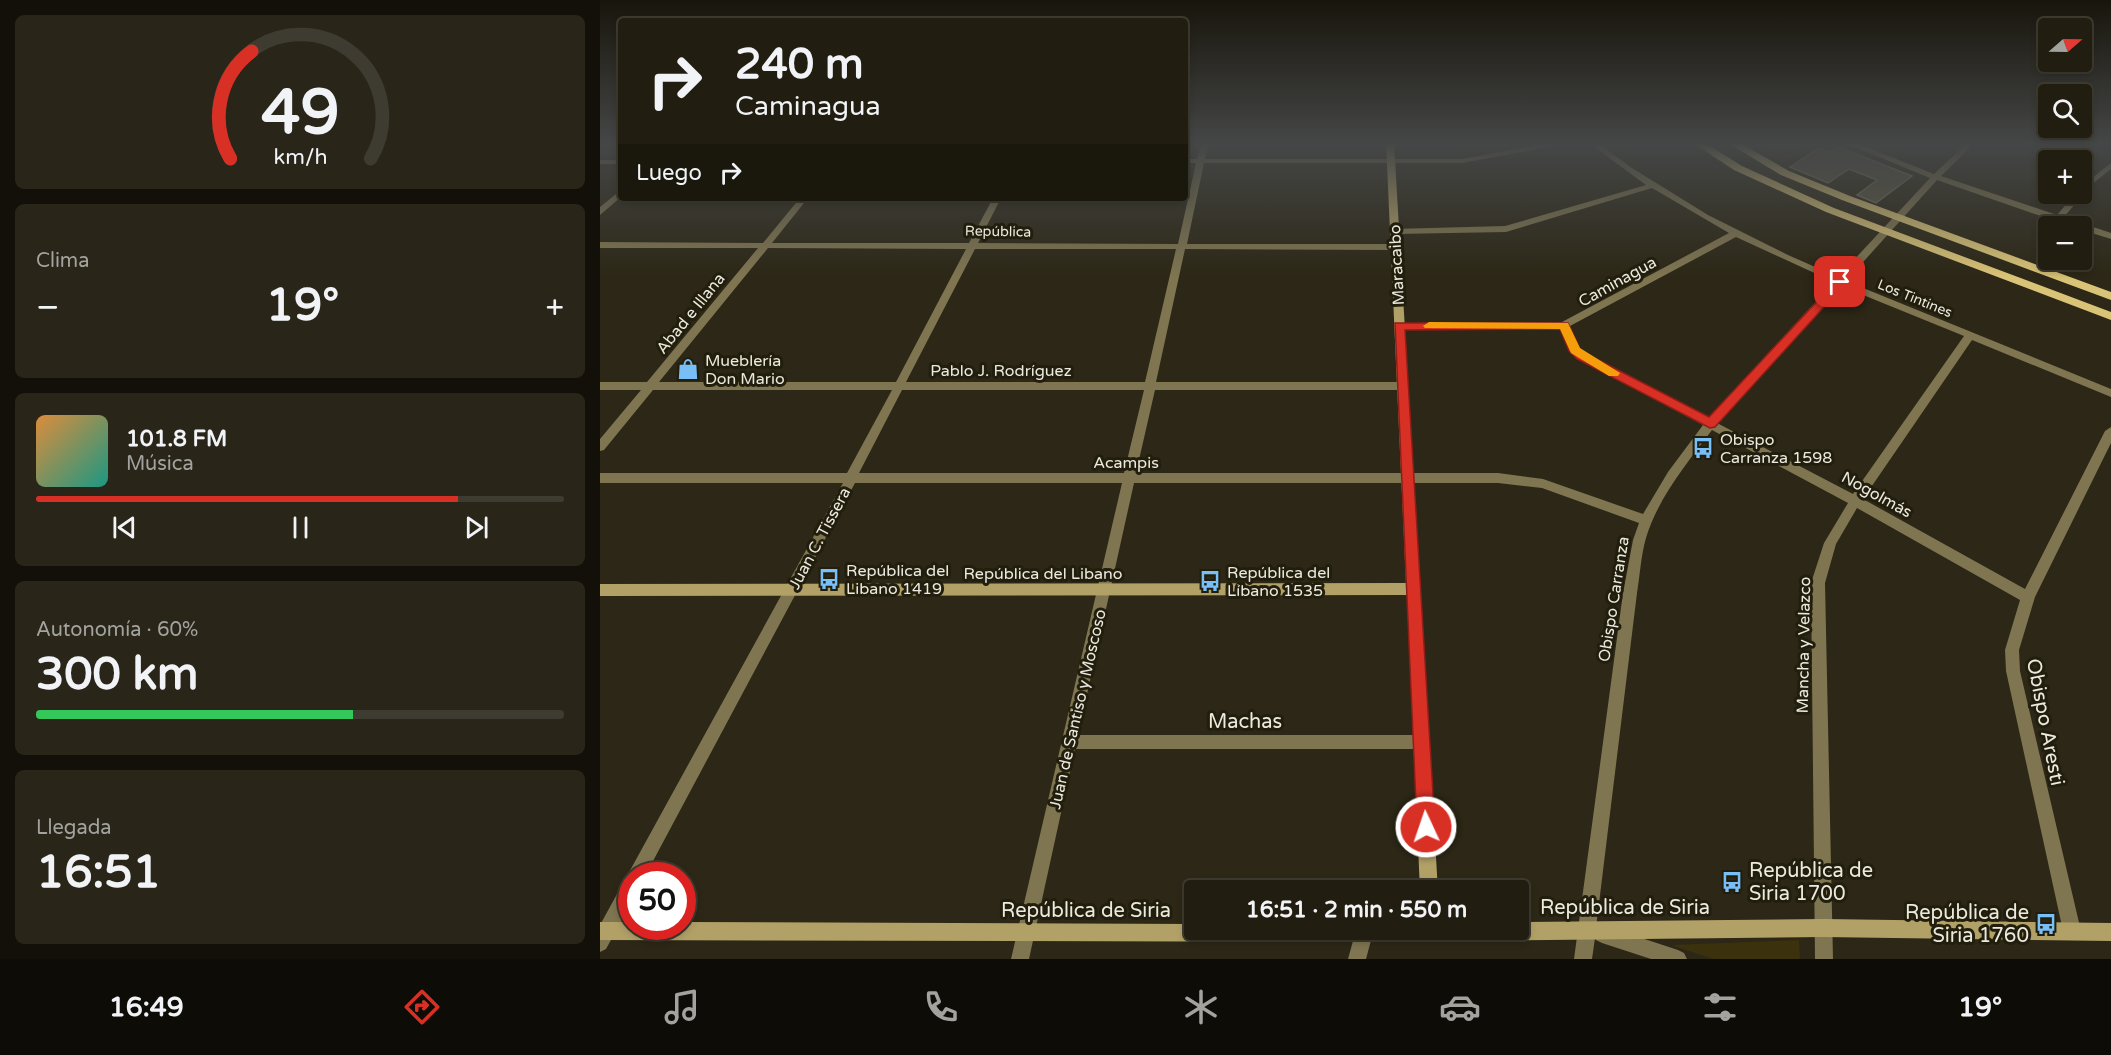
<!DOCTYPE html>
<html lang="es">
<meta charset="utf-8">
<style>
body{margin:0;font-family:"Varela Round",sans-serif;background:#292619;color:#f1f3f6;height:100vh;display:flex;flex-direction:column;font-size:22px;white-space:nowrap}
*{box-sizing:border-box;margin:0}
p{font-size:20px;color:#a2a29f}
.icon{flex:none;width:33px;height:33px;fill:none;stroke:currentColor;stroke-width:2;stroke-linecap:round;stroke-linejoin:round}
.map{position:relative;flex:1;overflow:hidden}
.panel{display:flex;flex-direction:column;gap:15px;padding:15px;background:#121009;width:600px}
.panel>*{flex:none}
.hud{position:absolute;left:18px;top:18px;width:570px;height:183px;border-radius:6px;box-shadow:0 3px 9px #0003,0 0 0 2px #3e3b30;background:#211d10;color:#f1f3f6;overflow:hidden}
.needle{width:39px;rotate:70deg}
.fabs{position:absolute;left:1438px;top:18px;display:grid;gap:12px}
.fabs a{display:grid;place-items:center;width:54px;height:54px;border-radius:6px;background:#211d10;box-shadow:0 3px 9px #0003,0 0 0 2px #3e3b30;font-size:30px}
.speed{position:absolute;left:18px;top:862px;display:flex;gap:12px;font-size:30px;font-weight:700;text-align:center}
.speed>*{display:grid;place-content:center;width:78px;height:78px;border-radius:50%;background:#211d10;box-shadow:0 3px 9px #0003,0 0 0 2px #3e3b30;line-height:1}
.speed .limit{border:9px solid #d22;background:#fff;color:#111}
.pin{position:absolute;display:grid;place-items:center;width:51px;height:51px;color:#fff;margin:-26px;border-radius:12px;box-shadow:0 3px 9px #0006}
.me{position:absolute;width:66px;margin:-33px;rotate:357deg;stroke-linejoin:round;filter:drop-shadow(0 0 4px #0008)}
.turn{display:flex;align-items:center;gap:21px;height:126px;padding:0 18px;font-size:27px}
.turn .icon{width:78px;height:78px;stroke-width:2.5}
.turn b{display:block;font-size:42px;line-height:51px}
.then{display:flex;align-items:center;height:57px;padding:0 18px;background:#0003;gap:12px;font-size:22px}
.big{font-size:45px;font-weight:800;line-height:1.1}
.panel .card{flex:1;display:flex;flex-direction:column;justify-content:center;gap:9px;min-width:0;padding:0 21px;border-radius:9px;background:#292619}
.panel .dial{align-items:center;gap:0}
.dial svg{height:156px;overflow:visible;fill:none;stroke:#3e3b30;stroke-width:7;stroke-linecap:round;text-anchor:middle}
.dial text{fill:#f1f3f6;stroke:none}
.song{display:flex;align-items:center;gap:18px}
.cover{width:72px;height:72px;border-radius:9px;background:linear-gradient(135deg,hsl(30 70% 55%),hsl(170 70% 35%))}
.played{height:6px;border-radius:3px;background:linear-gradient(90deg,#d93025 80%,#3e3b30 80%)}
.keys{display:flex;justify-content:space-around;direction:ltr}
.heat{display:flex;justify-content:space-between;align-items:center;font-size:33px;direction:ltr}
.charge{height:9px;border-radius:4px;background:linear-gradient(90deg,#34c759 60%,#3e3b30 0)}
.trip{position:absolute;left:584px;top:880px;width:345px;height:60px;border-radius:6px;background:#211d10;box-shadow:0 3px 9px #0003,0 0 0 2px #3e3b30;font-weight:800;line-height:60px;text-align:center}
.menu{display:flex;height:96px;justify-content:space-around;align-items:center;background:#0d0c06;color:#a2a29f}
.menu .icon{width:42px;height:42px}
.menu .current{color:#d93025}
.menu b{font-size:27px;color:#f1f3f6}
main{display:flex;flex:1;min-height:0}
.map>svg:first-child{display:block}
.green{fill:#3b310c}
.building{fill:#5a5543;stroke:#76715e;stroke-width:1.5}
.lines{fill:none;stroke-linecap:round;stroke-linejoin:round}
.minor{fill:#7f7551;fill-rule:evenodd}
.secondary{fill:#b2a167;fill-rule:evenodd}
.primary{fill:#d9c377;fill-rule:evenodd}
.route{fill:#d93025;stroke:#8d1f18;stroke-width:1.5}
.slow{fill:#f59e0b}
.labels{text-anchor:middle;stroke-width:6;stroke-linejoin:round;paint-order:stroke}
.far-street-label{font-size:14px;fill:#ece9de;stroke:#221e0d}
.street-label{font-size:16px;fill:#ece9de;stroke:#221e0d}
.poi-label{font-size:16px;fill:#ece9de;stroke:#221e0d;text-anchor:start}
.near-street-label{font-size:20px;fill:#ece9de;stroke:#221e0d}
.near-poi-label{font-size:20px;fill:#ece9de;stroke:#221e0d;text-anchor:start}
</style>
<main>
<section class="panel">
<div class="card dial"><svg viewBox="0 0 100 80">
<path d="M14 69A42 42 0 1 1 86 69"/>
<path d="M14 69A42 42 0 0 1 25 14" stroke="#d93025"/>
<text x="50" y="56" font-size="32" font-weight="700">49</text>
<text x="50" y="72" font-size="11">km/h</text>
</svg></div>
<div class="card"><p>Clima</p>
<div class="heat"><a>−</a><b class="big">19°</b><a>+</a></div>
</div>
<div class="card">
<div class="song"><i class="cover"></i><div><b>101.8 FM</b><p>Música</p></div></div>
<div class="played"></div>
<div class="keys"><svg class="icon" aria-label="previous" viewBox="0 0 24 24"><path d="M18 5L8 12l10 7zM5 5v14"/></svg><svg class="icon" aria-label="pause" viewBox="0 0 24 24"><path d="M8 5v14M16 5v14"/></svg><svg class="icon" aria-label="next" viewBox="0 0 24 24"><path d="M6 5l10 7-10 7zM19 5v14"/></svg></div>
</div>
<div class="card"><p>Autonomía · 60%</p><b class="big">300 km</b><div class="charge"></div></div>
<div class="card"><p>Llegada</p><b class="big">16:51</b></div>
</section>
<div class="map">
<svg width="1511" height="959" viewBox="0 0 1511 959">
<rect width="100%" height="100%" fill="#2c2716"/>
<g class="green">
<path d="M 1149,143 L 1216,143 L 1182,162 Z"/>
<path d="M 1199,940 L 1200,959 L 1113,959 L 1071,945 Z"/>
</g>
<path class="building" d="M 1238,147 L 1312,176 L 1276,203 L 1257,195 L 1277,180 L 1249,169 L 1228,183 L 1190,167 L 1219,148 L 1230,152 Z"/>
<g class="lines">
<g class="minor">
<path d="M 601,143 L 609,143 L 605,159 L 862,159 L 948,143 L 964,143 L 960,145 L 862,163 L 604,163 L 587,244 L 795,244 L 800,247 L 795,250 L 585,249 L 556,382 L 803,382 L 808,386 L 803,390 L 555,390 L 536,473 L 898,473 L 943,479 L 1043,514 L 1068,472 L 1103,425 L 977,358 L 970,350 L 960,328 L 800,329 L 795,326 L 800,323 L 962,322 L 1129,233 L 1052,188 L 906,232 L 795,234 L 791,231 L 792,229 L 905,226 L 1046,185 L 989,143 L 998,143 L 1032,168 L 1108,215 L 1188,255 L 1238,277 L 1330,178 L 1245,143 L 1256,143 L 1334,174 L 1367,143 L 1375,143 L 1341,176 L 1457,215 L 1475,194 L 1482,194 L 1482,186 L 1511,163 L 1511,169 L 1482,192 L 1482,196 L 1464,217 L 1511,233 L 1511,239 L 1482,230 L 1482,226 L 1474,226 L 1455,221 L 1337,180 L 1246,281 L 1511,389 L 1511,397 L 1372,340 L 1263,499 L 1425,589 L 1505,431 L 1511,427 L 1511,443 L 1435,597 L 1419,650 L 1420,671 L 1481,931 L 1478,937 L 1472,940 L 1466,937 L 1463,931 L 1406,671 L 1405,650 L 1420,600 L 1257,508 L 1236,544 L 1225,583 L 1233,959 L 1215,959 L 1211,583 L 1224,543 L 1248,503 L 1112,430 C 1087,463 1058,498 1046,538 C 1041,555 1040,575 1037,593 L 996,928 L 1002,925 L 1078,950 L 1084,953 L 1087,959 L 1051,959 L 1002,943 L 996,940 L 995,938 L 992,959 L 974,959 L 1023,593 L 1033,540 L 1039,523 L 942,488 L 898,483 L 534,483 L 478,735 L 822,735 L 827,737 L 830,742 L 827,747 L 822,749 L 475,749 L 429,959 L 411,959 L 522,483 L 255,483 L 45,876 L 32,876 L 32,902 L 6,949 L 0,952 L 0,925 L 243,483 L 0,483 L 0,473 L 247,473 L 292,390 L 53,390 L 4,450 L 0,451 L 0,439 L 41,390 L 0,390 L 0,382 L 47,382 L 158,248 L 0,248 L 0,242 L 163,243 L 200,198 L 208,198 L 172,243 L 369,243 L 393,198 L 401,198 L 378,243 L 578,244 L 596,163 L 585,163 L 585,159 L 597,159 ZM 1136,237 L 1234,282 L 1108,418 L 985,354 L 979,348 L 970,326 ZM 168,248 L 366,249 L 296,382 L 59,382 ZM 375,249 L 576,249 L 545,382 L 306,382 ZM 1241,286 L 1364,336 L 1253,494 L 1117,423 ZM 302,390 L 544,390 L 524,473 L 259,473 Z"/>
<rect x="0" y="160" width="21" height="4"/>
<path d="M 21,190 L 21,197 L 0,215 L 0,207 Z"/>
<path d="M 756,930 L 772,930 L 773,933 L 766,959 L 748,959 Z"/>
</g>
<g class="secondary">
<path d="M 786,143 L 794,143 L 838,891 L 820,891 L 807,595 L 0,596 L 0,584 L 806,583 Z"/>
<path d="M 1224,919 L 1511,923 L 1511,941 L 1224,937 L 764,942 L 0,940 L 0,922 L 32,922 L 32,927 L 82,927 L 82,922 L 594,924 L 594,930 L 918,930 L 918,922 Z"/>
</g>
<g class="primary">
<path d="M 1093,143 L 1105,143 L 1142,166 L 1234,208 L 1511,312 L 1511,320 L 1226,212 L 1134,170 Z"/>
<path d="M 1128,143 L 1140,143 L 1189,171 L 1250,196 L 1511,292 L 1511,300 L 1242,200 L 1181,175 Z"/>
</g>
</g>
<linearGradient id="sky" x2="0" y2="1"><stop stop-color="#18150c"/><stop offset="0.52" stop-color="#454747"/><stop offset="1" stop-color="#454747" stop-opacity="0"/></linearGradient>
<rect width="1511" height="277" fill="url(#sky)"/>
<path class="route" d="M 1240,279 L 1246,282 L 1244,285 L 1115,427 L 1110,428 L 977,359 L 969,351 L 960,329 L 805,330 L 835,827 L 833,834 L 826,836 L 819,834 L 817,827 L 795,323 L 968,323 L 980,349 L 985,353 L 1109,417 L 1237,280 Z"/>
<path class="slow" d="M 829,322 L 968,323 L 980,348 L 1020,373 L 1018,376 L 1009,376 L 971,353 L 960,329 L 825,328 L 823,326 Z"/>
<defs>
<symbol id="shop-bare" viewBox="-9 -9 18 18"><path d="M-5-2.5h2.3a2.7 3.5 0 0 1 5.4 0H5L5.5 6h-11ZM-1.5-2.5h3a1.5 2.3 0 0 0-3 0Z" fill="#78bff7" stroke="#221e0d" stroke-width="2.5" paint-order="stroke"/></symbol>
<symbol id="bus-bare" viewBox="-9 -9 18 18"><path d="M-5-6H5V4H4V6H2V4H-2V6H-4V4H-5ZM-3.5-4V0h7V-4ZM-3.5 1.2v1.5H-2V1.2ZM2 1.2v1.5H3.5V1.2Z" fill="#78bff7" stroke="#221e0d" stroke-width="2.5" paint-order="stroke"/></symbol>
</defs>
<g fill-rule="evenodd">
<use href="#shop-bare" x="73" y="354" width="30" height="30"/>
<use href="#bus-bare" x="1088" y="433" width="30" height="30"/>
<use href="#bus-bare" x="214" y="564" width="30" height="30"/>
<use href="#bus-bare" x="595" y="566" width="30" height="30"/>
<use href="#bus-bare" x="1117" y="867" width="30" height="30"/>
<use href="#bus-bare" x="1431" y="909" width="30" height="30"/>
</g>
<g class="labels">
<g class="far-street-label">
<text transform="translate(398 231) rotate(1)" y="5">República</text>
<text transform="translate(1315 298) rotate(22)" y="5">Los Tintines</text>
</g>
<g class="street-label">
<text transform="translate(796 265) rotate(-93)" y="6">Maracaibo</text>
<text transform="translate(1017 281) rotate(-29)" y="6">Caminagua</text>
<text transform="translate(90 313) rotate(-51)" y="6">Abad e Illana</text>
<text x="401" y="376">Pablo J. Rodríguez</text>
<text x="526" y="468">Acampis</text>
<text transform="translate(1277 494) rotate(29)" y="6">Nogolmás</text>
<text transform="translate(219 538) rotate(-62)" y="6">Juan C. Tissera</text>
<text x="443" y="579">República del Libano</text>
<text transform="translate(1013 599) rotate(-81)" y="6">Obispo Carranza</text>
<text transform="translate(1203 645) rotate(-89)" y="6">Mancha y Velazco</text>
<text transform="translate(477 709) rotate(-77)" y="6">Juan de Santiso y Moscoso</text>
</g>
<g class="poi-label">
<text x="105" y="366">Mueblería<tspan x="105" dy="18">Don Mario</tspan></text>
<text x="1120" y="445">Obispo<tspan x="1120" dy="18">Carranza 1598</tspan></text>
<text x="246" y="576">República del<tspan x="246" dy="18">Libano 1419</tspan></text>
<text x="627" y="578">República del<tspan x="627" dy="18">Líbano 1535</tspan></text>
</g>
<g class="near-street-label">
<text x="645" y="728">Machas</text>
<text transform="translate(1446 722) rotate(79)" y="7">Obispo Aresti</text>
<text x="1025" y="914">República de Siria</text>
<text x="486" y="917">República de Siria</text>
</g>
<g class="near-poi-label">
<text x="1149" y="877">República de<tspan x="1149" dy="23">Siria 1700</tspan></text>
<text x="1429" y="919" text-anchor="end">República de<tspan x="1429" dy="23">Siria 1760</tspan></text>
</g>
</g>
</svg>
<div class="fabs">
<a><svg class="needle" viewBox="-14 -14 28 28"><path d="M0-13l5 13h-10z" fill="#e53935"/><path d="M0 13l5-13h-10z" fill="#a2a29f"/></svg></a>
<a><svg class="icon" aria-label="search" viewBox="0 0 24 24"><circle cx="10" cy="10" r="6"/><path d="M15 15l6 6"/></svg></a>
<a>+</a>
<a>−</a>
</div>
<div class="speed"><div class="limit">50</div></div>
<div class="pin" style="left:1240px;top:282px;background:#d93025"><svg class="icon" aria-label="arrive" viewBox="0 0 24 24"><path d="M6 21V4h12l-3 4 3 4H6"/></svg></div>
<svg class="me" style="left:826px;top:827px" viewBox="-20 -20 40 40"><circle r="17" fill="#d93025" stroke="#fff" stroke-width="3"/><path d="M0-11L8 9 0 5-8 9z" fill="#fff"/></svg>
<div class="trip">16:51 · 2 min · 550 m</div>
<div class="hud">
<div class="turn"><svg class="icon" aria-label="right" viewBox="0 0 24 24"><path d="M7 20v-9h11M14 6l5 5-5 5"/></svg><div><b>240 m</b>Caminagua</div></div>
<div class="then">Luego<svg class="icon" aria-label="right" viewBox="0 0 24 24"><path d="M7 20v-9h11M14 6l5 5-5 5"/></svg></div>
</div>
</div>
</main>
<nav class="menu">
<b>16:49</b>
<svg class="icon current" aria-label="directions" viewBox="0 0 24 24"><path d="M12 3l9 9-9 9-9-9zM9 14v-3h6M13 9l2 2-2 2"/></svg>
<svg class="icon" aria-label="music" viewBox="0 0 24 24"><path d="M9 18V5l10-2v13"/><circle cx="6" cy="18" r="3"/><circle cx="16" cy="16" r="3"/></svg>
<svg class="icon" aria-label="phone" viewBox="0 0 24 24"><path d="M5 4h4l2 5-3 2q2 4 5 5l2-3 5 2v4C11 20 4 13 5 4z"/></svg>
<svg class="icon" aria-label="climate" viewBox="0 0 24 24"><path d="M12 3v18M4 7l16 10M4 17L20 7"/></svg>
<svg class="icon" aria-label="car" viewBox="0 0 24 24"><path d="M5 17H2v-5l4-1 3-4h7l3 4 3 1v5h-3M9 17h6M6 11h13"/><circle cx="7" cy="17" r="2"/><circle cx="17" cy="17" r="2"/></svg>
<svg class="icon" aria-label="filters" viewBox="0 0 24 24"><path d="M4 7h16M4 17h16"/><circle cx="9" cy="7" r="2"/><circle cx="15" cy="17" r="2"/></svg>
<b>19°</b>
</nav>
